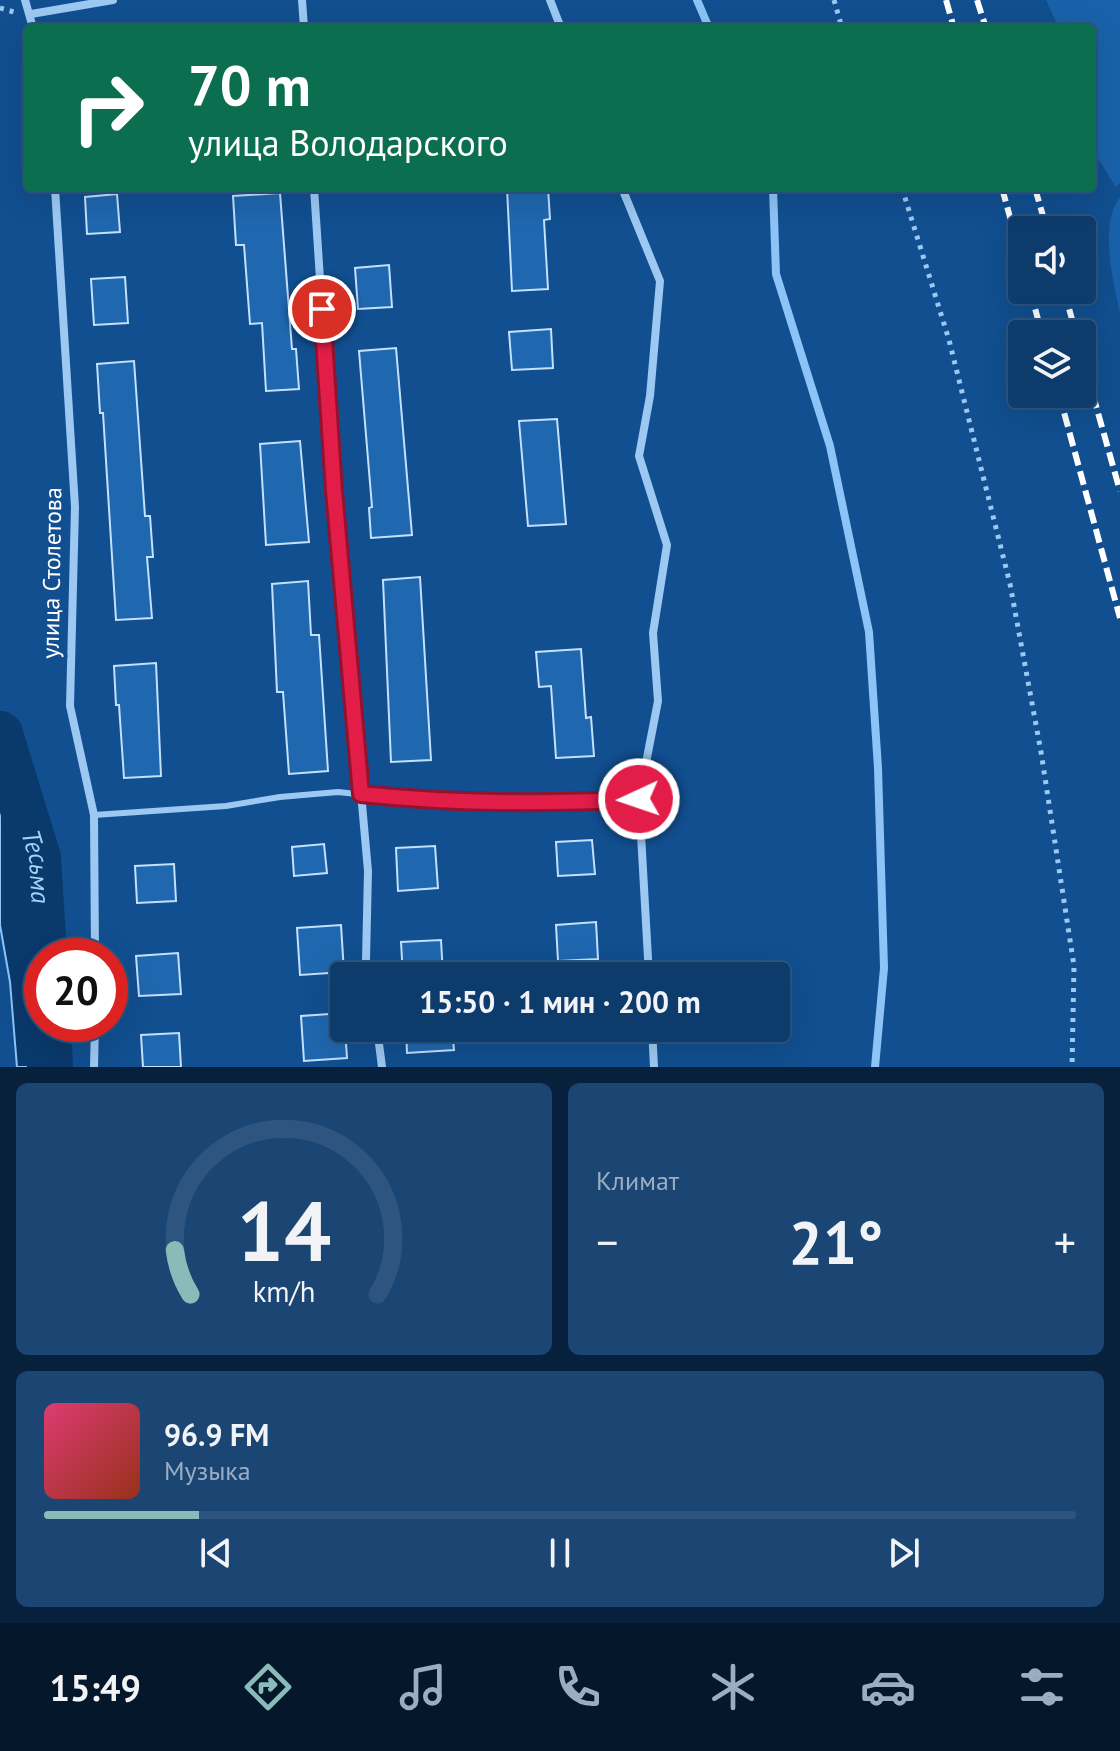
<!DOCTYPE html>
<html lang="ru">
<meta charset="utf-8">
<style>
body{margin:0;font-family:"PT Sans",sans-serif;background:#1b4674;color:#f1f3f6;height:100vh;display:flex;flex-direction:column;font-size:30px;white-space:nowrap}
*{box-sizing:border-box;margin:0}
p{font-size:26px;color:#9aadc2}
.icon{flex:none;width:44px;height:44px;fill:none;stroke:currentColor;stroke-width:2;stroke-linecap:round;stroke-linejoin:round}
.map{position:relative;height:1067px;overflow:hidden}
.panel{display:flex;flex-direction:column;gap:16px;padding:16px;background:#07203b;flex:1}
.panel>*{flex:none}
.top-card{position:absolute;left:24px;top:24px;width:1072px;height:168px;border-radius:8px;box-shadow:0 8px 32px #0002,0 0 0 2px #2d557f;background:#0b6e4f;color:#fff;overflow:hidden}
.tools{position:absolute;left:1008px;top:216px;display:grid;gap:16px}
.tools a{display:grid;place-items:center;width:88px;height:88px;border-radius:8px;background:#0d3b6c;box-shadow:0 8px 32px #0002,0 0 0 2px #2d557f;font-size:40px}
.speed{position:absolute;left:24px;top:938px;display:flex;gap:16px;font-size:40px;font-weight:700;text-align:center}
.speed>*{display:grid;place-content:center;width:104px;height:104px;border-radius:50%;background:#0d3b6c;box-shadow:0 8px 32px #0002,0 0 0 2px #2d557f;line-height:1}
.speed .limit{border:12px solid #d22;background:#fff;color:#111}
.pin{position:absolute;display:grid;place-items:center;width:68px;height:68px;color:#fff;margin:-34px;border:4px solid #fff;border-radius:50%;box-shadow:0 2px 8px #0007}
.me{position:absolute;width:88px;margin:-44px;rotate:267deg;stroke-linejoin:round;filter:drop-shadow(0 0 6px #0008)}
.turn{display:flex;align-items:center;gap:28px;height:168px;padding:0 32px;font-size:36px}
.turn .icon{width:104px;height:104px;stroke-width:2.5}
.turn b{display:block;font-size:56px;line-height:68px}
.big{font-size:60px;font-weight:700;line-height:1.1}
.panel .tile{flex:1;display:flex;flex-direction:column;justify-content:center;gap:12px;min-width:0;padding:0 28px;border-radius:12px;background:#1b4674}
.panel .dial{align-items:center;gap:0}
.dial svg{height:208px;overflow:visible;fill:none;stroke:#2d557f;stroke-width:7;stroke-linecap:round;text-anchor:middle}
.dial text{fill:#f1f3f6;stroke:none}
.song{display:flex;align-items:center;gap:24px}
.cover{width:96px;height:96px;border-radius:12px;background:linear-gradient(135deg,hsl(340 70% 55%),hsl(10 70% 35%))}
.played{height:8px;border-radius:4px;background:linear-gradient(90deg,#8bbbb9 15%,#2d557f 15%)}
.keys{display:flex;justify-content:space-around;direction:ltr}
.heat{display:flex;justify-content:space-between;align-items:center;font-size:44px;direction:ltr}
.panel .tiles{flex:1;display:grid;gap:16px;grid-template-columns:1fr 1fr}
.tile:last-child{grid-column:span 2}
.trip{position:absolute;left:330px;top:962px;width:460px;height:80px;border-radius:8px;background:#0d3b6c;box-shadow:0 8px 32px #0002,0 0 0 2px #2d557f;font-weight:700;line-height:80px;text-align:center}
.tabs{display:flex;height:128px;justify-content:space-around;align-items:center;background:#05182b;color:#9aadc2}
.tabs .icon{width:56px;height:56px}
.tabs .selected{color:#8bbbb9}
.tabs b{font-size:36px;color:#f1f3f6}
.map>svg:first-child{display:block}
.green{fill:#1962aa}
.water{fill:#0a396c;stroke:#8dc3f6;stroke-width:2}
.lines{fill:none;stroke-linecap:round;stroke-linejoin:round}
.stream{stroke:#8dc3f6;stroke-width:8}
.river{stroke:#0a396c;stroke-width:46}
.building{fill:#1f67af;stroke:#c3e0fd;stroke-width:2}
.path{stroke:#9cc8f2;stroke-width:5;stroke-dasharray:4 6;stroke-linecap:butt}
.lane{stroke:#9cc8f2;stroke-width:6}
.street{stroke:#9cc8f2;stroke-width:8}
.rail{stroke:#fff;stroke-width:6;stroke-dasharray:14 6;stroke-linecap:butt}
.route-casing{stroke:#92132f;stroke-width:20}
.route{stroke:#e11d48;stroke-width:14}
.labels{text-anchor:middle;stroke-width:8;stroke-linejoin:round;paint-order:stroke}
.street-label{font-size:24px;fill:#fff;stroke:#114f90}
.water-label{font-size:26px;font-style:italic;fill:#a7d1f9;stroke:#114f90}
</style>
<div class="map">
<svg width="1120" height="1067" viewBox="0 0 1120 1067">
<rect width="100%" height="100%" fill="#114f90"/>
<g class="green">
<path d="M 1046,0 L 1120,0 L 1120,183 L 1116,187 L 1092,149 L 1092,28 L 1068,28 L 1057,24 Z"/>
<path d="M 1120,197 L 1120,313 C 1113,281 1099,224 1120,197 Z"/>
</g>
<path class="water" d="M 0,739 L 23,808 L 24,827 L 34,838 L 42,883 L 47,956 L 42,956 L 42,1024 L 48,1024 L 49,1067 L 17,1067 L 10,982 L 0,925 Z"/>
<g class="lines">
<g class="stream">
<path d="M 697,0 L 709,28"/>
<path d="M 773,188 L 776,274 L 830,446 L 869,632 L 878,768 L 884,968 L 875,1067"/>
</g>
<g class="river">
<path id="s1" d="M 0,734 L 38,858 L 44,956"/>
<path d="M 48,1024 L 50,1067"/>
</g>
</g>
<g class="building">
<path d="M 507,188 L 548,188 L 550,219 L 544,220 L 548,289 L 512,291 Z"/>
<path d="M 280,193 L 292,349 L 296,349 L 299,389 L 266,391 L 262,323 L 250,324 L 244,245 L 236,245 L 233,196 Z"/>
<path d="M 117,194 L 120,232 L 87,234 L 85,197 Z"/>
<path d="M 389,265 L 392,307 L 358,309 L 355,268 Z"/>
<path d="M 125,277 L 128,323 L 94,325 L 91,279 Z"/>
<path d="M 551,329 L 553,368 L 512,370 L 509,332 Z"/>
<path d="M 396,348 L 412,535 L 371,538 L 369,508 L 372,507 L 359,351 Z"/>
<path d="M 134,361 L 145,516 L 150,516 L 153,557 L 147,557 L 152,618 L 116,620 L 103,413 L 100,413 L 97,364 Z"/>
<path d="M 557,419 L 566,524 L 528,526 L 519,421 Z"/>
<path d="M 300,441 L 309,542 L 266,545 L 260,444 Z"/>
<path d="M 420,577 L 431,760 L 391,762 L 383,580 Z"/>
<path d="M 308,581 L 311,635 L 319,635 L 328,771 L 289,774 L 283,692 L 277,692 L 272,584 Z"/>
<path d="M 581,649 L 586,718 L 591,717 L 594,756 L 556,758 L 551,686 L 539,687 L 536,652 Z"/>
<path d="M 156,663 L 161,776 L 124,778 L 119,705 L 116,705 L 114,666 Z"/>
<path d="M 592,840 L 595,874 L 558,876 L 556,842 Z"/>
<path d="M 324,844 L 327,873 L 294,876 L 292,847 Z"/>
<path d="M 435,846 L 438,888 L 398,891 L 396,848 Z"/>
<path d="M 174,864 L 176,901 L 137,903 L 135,866 Z"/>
<path d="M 596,922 L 598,959 L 558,961 L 556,925 Z"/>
<path d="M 341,925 L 344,972 L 300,975 L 297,928 Z"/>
<path d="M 441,940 L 443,975 L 403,976 L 401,942 Z"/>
<path d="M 178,953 L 181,994 L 139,996 L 136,956 Z"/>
<path d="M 344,1013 L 347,1058 L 304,1061 L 301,1016 Z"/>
<path d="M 406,1028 L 452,1028 L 454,1050 L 407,1053 Z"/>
<path d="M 179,1033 L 181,1067 L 143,1067 L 141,1035 Z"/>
</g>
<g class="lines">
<g class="path">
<path d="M 834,0 L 842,28"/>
<path d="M 0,8 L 14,12"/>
<path d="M 902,188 L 949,340 L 1010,584 L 1041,752 L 1074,966 L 1072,1067"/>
</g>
<path class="lane" d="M 94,815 L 226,806 L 280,797 L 338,792 L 439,803 L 494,800 L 551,803 L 639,799"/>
<g class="street">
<path d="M 25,0 L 33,28"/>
<path d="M 302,0 L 304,28"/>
<path d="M 550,0 L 561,28"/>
<path d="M 31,14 L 113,0"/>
<path d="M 55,188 L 75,507 L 70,706 L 94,815 L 95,956"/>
<path d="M 314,188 L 334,491 L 368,871 L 366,960 L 369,976"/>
<path d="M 622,188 L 660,281 L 650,396 L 639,456 L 667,545 L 653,633 L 658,701 L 639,799 L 649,976"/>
<path d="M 377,1028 L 382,1067"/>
<path d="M 652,1028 L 654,1067"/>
<path d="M 94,1067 L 95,1024"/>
</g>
<g class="rail">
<path d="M 946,0 L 954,28"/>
<path d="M 977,0 L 986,28"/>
<path d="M 1002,188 L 1022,261"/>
<path d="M 1035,188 L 1047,230"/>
<path d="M 1030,290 L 1042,334"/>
<path d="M 1064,290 L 1076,334"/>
<path d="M 1082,356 L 1120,491"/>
<path d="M 1059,394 L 1120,618"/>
</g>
</g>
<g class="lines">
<defs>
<path id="route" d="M 322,309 L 334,491 L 361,794 C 454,804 546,804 639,799"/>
</defs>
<use href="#route" class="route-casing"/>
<use href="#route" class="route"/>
</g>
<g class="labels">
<g class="street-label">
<text transform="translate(52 573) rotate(-89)" y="8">улица Столетова</text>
</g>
<g class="water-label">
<text dy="9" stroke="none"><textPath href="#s1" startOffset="138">Тесьма</textPath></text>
</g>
</g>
</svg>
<div class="tools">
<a><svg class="icon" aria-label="sound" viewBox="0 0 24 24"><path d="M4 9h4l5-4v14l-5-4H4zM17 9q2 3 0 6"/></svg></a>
<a><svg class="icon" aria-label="layers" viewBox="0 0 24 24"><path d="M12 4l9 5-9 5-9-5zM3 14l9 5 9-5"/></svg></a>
</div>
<div class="speed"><div class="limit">20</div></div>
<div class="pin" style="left:322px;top:309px;background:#d93025"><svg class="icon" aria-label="arrive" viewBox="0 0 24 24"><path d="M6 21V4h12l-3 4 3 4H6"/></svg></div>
<svg class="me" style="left:639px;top:799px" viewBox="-20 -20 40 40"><circle r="17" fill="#e11d48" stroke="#fff" stroke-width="3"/><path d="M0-11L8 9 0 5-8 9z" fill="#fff"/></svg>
<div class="trip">15:50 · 1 мин · 200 m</div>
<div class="top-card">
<div class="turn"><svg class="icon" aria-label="right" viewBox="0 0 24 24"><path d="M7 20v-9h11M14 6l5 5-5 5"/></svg><div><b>70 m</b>улица Володарского</div></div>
</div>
</div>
<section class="panel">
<div class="tiles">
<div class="tile dial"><svg viewBox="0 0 100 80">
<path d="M14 69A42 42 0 1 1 86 69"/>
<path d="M14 69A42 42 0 0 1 8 52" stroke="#8bbbb9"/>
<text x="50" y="56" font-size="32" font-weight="700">14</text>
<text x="50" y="72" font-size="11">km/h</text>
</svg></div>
<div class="tile"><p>Климат</p>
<div class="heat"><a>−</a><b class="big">21°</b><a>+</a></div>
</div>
<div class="tile">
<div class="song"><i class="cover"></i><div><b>96.9 FM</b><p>Музыка</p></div></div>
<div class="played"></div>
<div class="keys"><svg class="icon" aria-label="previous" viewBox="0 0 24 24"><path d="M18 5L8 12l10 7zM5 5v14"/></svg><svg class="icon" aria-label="pause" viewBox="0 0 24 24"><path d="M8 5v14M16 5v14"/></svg><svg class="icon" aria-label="next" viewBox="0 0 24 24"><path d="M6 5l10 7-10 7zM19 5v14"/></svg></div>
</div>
</div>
</section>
<nav class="tabs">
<b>15:49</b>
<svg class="icon selected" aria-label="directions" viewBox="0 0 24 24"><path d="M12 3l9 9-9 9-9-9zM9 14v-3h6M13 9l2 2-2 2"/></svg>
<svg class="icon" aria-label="music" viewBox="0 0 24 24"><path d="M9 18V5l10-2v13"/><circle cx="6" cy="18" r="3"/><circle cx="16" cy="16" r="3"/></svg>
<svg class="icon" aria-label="phone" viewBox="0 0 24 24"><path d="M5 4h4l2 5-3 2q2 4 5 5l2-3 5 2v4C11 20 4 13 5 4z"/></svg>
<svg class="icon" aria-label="climate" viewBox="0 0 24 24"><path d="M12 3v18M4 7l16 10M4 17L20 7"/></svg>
<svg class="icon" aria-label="car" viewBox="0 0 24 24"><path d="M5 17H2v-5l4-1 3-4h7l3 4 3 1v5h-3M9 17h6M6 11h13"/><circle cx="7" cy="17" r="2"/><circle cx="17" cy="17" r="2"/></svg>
<svg class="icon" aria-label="filters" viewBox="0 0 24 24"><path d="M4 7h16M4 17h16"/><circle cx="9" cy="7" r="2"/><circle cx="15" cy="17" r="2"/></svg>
</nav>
